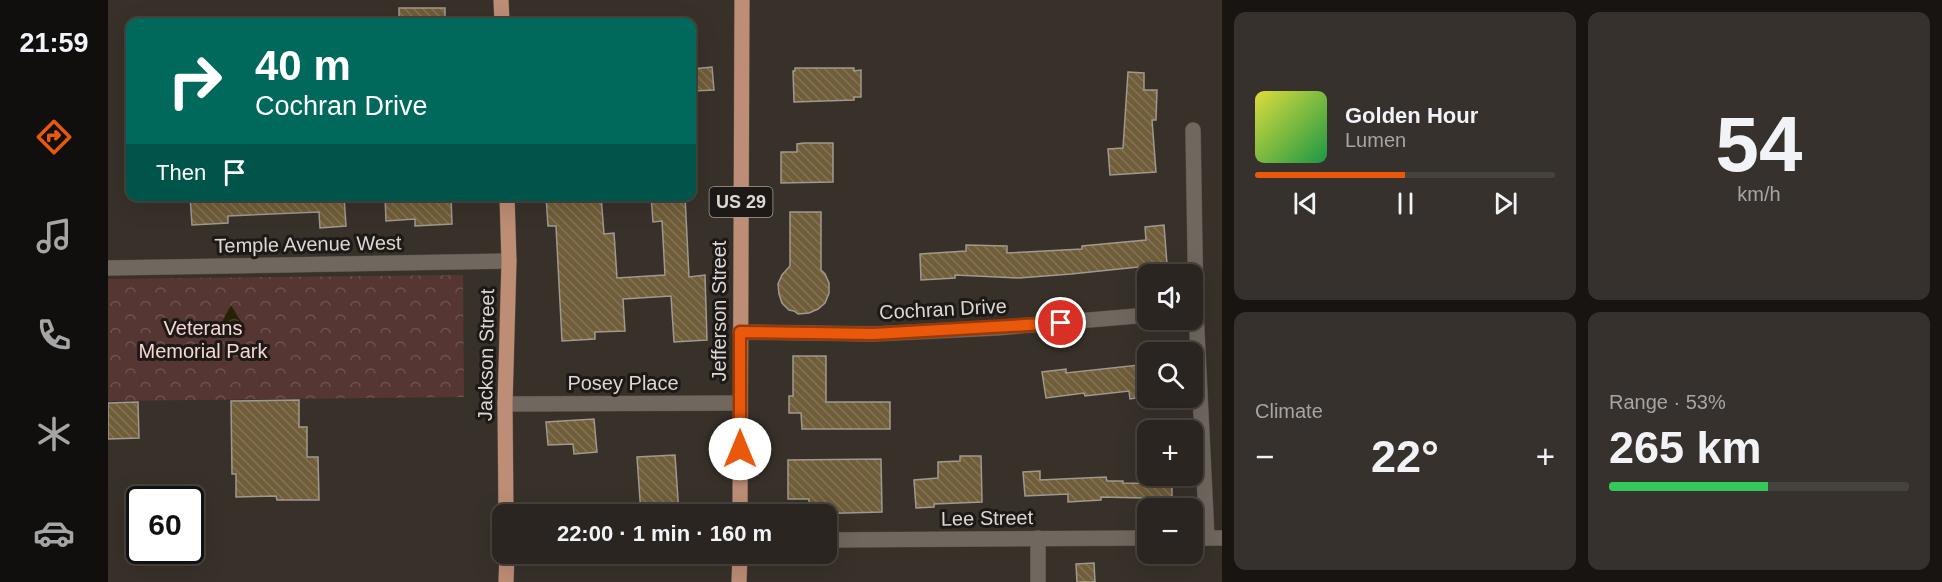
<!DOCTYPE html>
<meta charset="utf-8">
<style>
body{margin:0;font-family:Helvetica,sans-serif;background:#36312d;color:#f1f3f6;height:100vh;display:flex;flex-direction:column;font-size:22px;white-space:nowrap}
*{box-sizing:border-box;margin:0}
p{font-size:20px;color:#a5a5a5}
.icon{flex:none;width:33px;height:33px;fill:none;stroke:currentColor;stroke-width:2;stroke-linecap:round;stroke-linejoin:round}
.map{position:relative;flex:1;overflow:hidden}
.panel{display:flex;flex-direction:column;gap:12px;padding:12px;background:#171412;width:720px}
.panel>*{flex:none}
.banner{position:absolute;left:18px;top:18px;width:570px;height:183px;border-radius:12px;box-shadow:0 6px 24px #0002,0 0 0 2px #46423e;background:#00695c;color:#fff;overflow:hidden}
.controls{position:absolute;left:1029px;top:264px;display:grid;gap:12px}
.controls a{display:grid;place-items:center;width:66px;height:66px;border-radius:12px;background:#2a2520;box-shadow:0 6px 24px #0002,0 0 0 2px #46423e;font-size:30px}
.speed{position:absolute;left:18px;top:486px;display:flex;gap:12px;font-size:30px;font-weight:700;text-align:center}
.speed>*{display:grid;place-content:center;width:78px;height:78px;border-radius:50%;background:#2a2520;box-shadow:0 6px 24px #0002,0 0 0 2px #46423e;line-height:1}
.speed .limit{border:3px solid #111;border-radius:9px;background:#fff;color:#111}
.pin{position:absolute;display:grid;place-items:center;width:51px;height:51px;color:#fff;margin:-26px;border:3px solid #fff;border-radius:50%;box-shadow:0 2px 6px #0007}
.me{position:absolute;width:66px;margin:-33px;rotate:0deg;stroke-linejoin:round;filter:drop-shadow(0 0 4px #0008)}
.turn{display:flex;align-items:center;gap:21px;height:126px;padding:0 30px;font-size:27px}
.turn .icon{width:78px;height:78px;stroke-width:2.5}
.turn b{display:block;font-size:42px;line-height:51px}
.then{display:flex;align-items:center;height:57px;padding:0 30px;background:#0003;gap:12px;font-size:22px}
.big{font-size:45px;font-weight:600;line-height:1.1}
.panel .tile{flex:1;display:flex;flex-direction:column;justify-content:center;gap:9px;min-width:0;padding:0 21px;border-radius:12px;background:#36312d}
.panel .dial{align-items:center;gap:0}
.dial b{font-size:78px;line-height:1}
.song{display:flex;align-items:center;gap:18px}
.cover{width:72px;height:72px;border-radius:9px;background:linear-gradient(135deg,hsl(60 70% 55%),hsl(140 70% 35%))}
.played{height:6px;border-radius:3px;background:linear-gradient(90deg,#ea580c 50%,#46423e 50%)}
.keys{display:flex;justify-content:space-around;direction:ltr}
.heat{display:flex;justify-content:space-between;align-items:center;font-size:33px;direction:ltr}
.charge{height:9px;border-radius:4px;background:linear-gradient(90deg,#34c759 53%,#46423e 0)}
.panel .tiles{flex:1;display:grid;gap:12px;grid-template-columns:repeat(2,1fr)}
.trip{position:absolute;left:384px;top:504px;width:345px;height:60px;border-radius:12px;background:#2a2520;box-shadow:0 6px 24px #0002,0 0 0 2px #46423e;font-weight:600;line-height:60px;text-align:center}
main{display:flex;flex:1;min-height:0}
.tabs{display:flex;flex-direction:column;width:108px;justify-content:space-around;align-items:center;background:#110f0d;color:#a5a5a5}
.tabs .icon{width:42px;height:42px}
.tabs .active{color:#ea580c}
.tabs b{font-size:27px;color:#f1f3f6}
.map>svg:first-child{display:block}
.park{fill:url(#park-crowns)}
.water{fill:url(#water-waves)}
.building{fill:url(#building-back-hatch);stroke:#9f998f;stroke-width:1.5}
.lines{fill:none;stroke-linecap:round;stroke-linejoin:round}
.minor-casing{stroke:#544d48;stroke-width:16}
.major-casing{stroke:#544d48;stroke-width:16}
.minor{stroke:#70675f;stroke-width:15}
.major{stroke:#bd8d75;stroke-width:15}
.route-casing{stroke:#983908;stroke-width:15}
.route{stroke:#ea580c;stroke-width:10}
.labels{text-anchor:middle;stroke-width:6;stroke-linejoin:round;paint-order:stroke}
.shield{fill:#1d1916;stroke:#a39e9a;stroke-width:1.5}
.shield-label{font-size:18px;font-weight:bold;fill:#dcd7d3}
.street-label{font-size:20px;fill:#dcd7d3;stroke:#1d1916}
.park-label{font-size:20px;fill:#f5d6d2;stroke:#1d1916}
</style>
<main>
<nav class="tabs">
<b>21:59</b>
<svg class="icon active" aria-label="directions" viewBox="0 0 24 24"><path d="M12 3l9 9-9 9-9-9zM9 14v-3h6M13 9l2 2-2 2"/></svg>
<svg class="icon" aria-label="music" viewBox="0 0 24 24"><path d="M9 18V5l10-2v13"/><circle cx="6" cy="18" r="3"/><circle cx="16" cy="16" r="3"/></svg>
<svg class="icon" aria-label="phone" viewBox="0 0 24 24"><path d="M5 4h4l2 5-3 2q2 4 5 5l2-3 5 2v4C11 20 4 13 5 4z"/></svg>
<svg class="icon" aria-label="climate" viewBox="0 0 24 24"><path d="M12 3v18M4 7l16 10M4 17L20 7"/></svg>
<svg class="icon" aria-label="car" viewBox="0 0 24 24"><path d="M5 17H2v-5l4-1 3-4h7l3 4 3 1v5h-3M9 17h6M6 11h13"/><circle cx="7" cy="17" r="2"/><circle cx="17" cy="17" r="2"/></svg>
</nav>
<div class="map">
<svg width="1114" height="582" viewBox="0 0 1114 582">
<defs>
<pattern id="park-crowns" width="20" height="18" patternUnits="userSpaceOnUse" patternTransform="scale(1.5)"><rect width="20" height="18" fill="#553633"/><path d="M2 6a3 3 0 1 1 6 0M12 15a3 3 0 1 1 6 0" fill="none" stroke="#6d5250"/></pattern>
<pattern id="water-waves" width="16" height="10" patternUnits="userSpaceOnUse" patternTransform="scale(1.5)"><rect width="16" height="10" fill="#262204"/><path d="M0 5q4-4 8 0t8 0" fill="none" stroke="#454128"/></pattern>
<pattern id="building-back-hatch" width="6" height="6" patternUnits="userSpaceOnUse" patternTransform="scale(1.5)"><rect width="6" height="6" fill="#705d39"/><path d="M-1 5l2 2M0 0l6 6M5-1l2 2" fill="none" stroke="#847455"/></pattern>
</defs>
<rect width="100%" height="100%" fill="#38312a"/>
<path class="park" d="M 355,275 L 356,397 L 0,401 L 0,279 Z"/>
<path class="water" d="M 123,305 L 138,330 L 109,331 Z"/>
<g class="building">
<rect x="291" y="8" width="46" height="14"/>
<path d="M 604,67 L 606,90 L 584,91 L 584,69 Z"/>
<path d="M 687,68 L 746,68 L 746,71 L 753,70 L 753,97 L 746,97 L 746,100 L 686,102 L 685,71 L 687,71 Z"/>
<path d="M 1020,72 L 1036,73 L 1036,90 L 1049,90 L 1048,120 L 1044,120 L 1048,172 L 1002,175 L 1000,149 L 1015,148 Z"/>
<path d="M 696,143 L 725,143 L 725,182 L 673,183 L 673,152 L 689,152 L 689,144 Z"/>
<path d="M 82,196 L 236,196 L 238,226 L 212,228 L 211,212 L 120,216 L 120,223 L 84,225 Z"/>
<path d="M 277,196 L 343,196 L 344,224 L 307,226 L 307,219 L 278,221 Z"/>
<path d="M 438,196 L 493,196 L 496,234 L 506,233 L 509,278 L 557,275 L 554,221 L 545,222 L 543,196 L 577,196 L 581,277 L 597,275 L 599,340 L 566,342 L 563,296 L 515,299 L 517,331 L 487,332 L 487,339 L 454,341 L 448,226 L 440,226 Z"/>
<path d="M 682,212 L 713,212 L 713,270 L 717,274 L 721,283 L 721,293 L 717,303 L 710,309 L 701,313 L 690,314 L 686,311 L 681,310 L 674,303 L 671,294 L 670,284 L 674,275 L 682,266 Z"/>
<path d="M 1056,225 L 1059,264 L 963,274 L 911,278 L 847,275 L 847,278 L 813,280 L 812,254 L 858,251 L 858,245 L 899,246 L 899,253 L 974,249 L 974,246 L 1038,240 L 1037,227 Z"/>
<path d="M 685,356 L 718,356 L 718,402 L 782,402 L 782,429 L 694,429 L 693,413 L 681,413 L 681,396 L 685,396 Z"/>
<path d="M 1040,364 L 1040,396 L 1022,399 L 1021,391 L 977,396 L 976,393 L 938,398 L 934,372 L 958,369 L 958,373 Z"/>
<path d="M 191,400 L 191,427 L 199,427 L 199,457 L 210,457 L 211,500 L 169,500 L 168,496 L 128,497 L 128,474 L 124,474 L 123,401 Z"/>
<path d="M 30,402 L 31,438 L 0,439 L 0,403 Z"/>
<path d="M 486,419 L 489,452 L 466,454 L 465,444 L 440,445 L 438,422 Z"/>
<path d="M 567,455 L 571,514 L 533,514 L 529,457 Z"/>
<path d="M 852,456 L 873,456 L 874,502 L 826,504 L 826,507 L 808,508 L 806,480 L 830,478 L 830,462 L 852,461 Z"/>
<path d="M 773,459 L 774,512 L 701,514 L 701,499 L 680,499 L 680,460 Z"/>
<path d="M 932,471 L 932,480 L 998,477 L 999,481 L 1015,481 L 1015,483 L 1064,484 L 1064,507 L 1037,506 L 1038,498 L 993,497 L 993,500 L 960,502 L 960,494 L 917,496 L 915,472 Z"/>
<path d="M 986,563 L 987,582 L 969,582 L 968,564 Z"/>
</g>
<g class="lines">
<defs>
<g id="minor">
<path d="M 1085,130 L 1088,311 L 1099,538"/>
<path d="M 0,268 L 401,261"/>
<path d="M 632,332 L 765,334 L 888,328 L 1040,315"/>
<path d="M 397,404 L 632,403"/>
<path d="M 930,538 L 930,582"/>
<path d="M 1084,538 L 1114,538"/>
<path d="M 718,540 L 1040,538"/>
</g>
<g id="major">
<path d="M 393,0 L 394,22"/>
<path d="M 398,514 L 397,404 L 401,261 L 399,196"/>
<path d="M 632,514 L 634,0"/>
<path d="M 398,582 L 399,554"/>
<path d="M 631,582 L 632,554"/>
</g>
</defs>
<use href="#minor" class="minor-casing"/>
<use href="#major" class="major-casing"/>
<use href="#minor" class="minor"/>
<use href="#major" class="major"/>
</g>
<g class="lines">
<defs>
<path id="route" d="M 632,449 L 632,332 L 765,334 L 953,323"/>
</defs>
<use href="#route" class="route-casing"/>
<use href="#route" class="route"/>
</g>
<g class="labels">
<rect class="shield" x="601.5" y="187" width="63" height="30" rx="4.5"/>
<g class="shield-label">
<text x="633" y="208">US 29</text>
</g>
<g class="street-label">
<text transform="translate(200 244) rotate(-1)" y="7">Temple Avenue West</text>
<text transform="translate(835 309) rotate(-3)" y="7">Cochran Drive</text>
<text transform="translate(611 311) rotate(-90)" y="7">Jefferson Street</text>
<text transform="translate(378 355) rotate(-89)" y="7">Jackson Street</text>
<text x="515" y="390">Posey Place</text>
<text transform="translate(879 518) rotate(-1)" y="7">Lee Street</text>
</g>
<g class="park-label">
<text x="95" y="335">Veterans<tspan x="95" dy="23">Memorial Park</tspan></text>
</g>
</g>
</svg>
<div class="controls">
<a><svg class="icon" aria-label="sound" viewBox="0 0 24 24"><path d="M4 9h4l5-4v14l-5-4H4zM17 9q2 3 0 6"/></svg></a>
<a><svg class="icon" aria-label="search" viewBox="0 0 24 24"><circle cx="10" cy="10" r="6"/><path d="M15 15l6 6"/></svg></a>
<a>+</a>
<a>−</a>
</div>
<div class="speed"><div class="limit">60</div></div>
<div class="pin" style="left:953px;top:323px;background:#d93025"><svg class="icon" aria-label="arrive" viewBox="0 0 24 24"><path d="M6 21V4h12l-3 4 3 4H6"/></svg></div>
<svg class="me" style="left:632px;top:449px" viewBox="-20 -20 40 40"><circle r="19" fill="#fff"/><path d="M0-13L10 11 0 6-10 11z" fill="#ea580c"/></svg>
<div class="trip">22:00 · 1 min · 160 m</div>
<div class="banner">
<div class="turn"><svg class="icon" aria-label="right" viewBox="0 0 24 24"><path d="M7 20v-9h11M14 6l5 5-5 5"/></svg><div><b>40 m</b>Cochran Drive</div></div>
<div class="then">Then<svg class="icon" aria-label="arrive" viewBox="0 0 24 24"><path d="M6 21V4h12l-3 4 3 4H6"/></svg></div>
</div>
</div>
<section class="panel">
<div class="tiles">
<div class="tile">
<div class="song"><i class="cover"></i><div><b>Golden Hour</b><p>Lumen</p></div></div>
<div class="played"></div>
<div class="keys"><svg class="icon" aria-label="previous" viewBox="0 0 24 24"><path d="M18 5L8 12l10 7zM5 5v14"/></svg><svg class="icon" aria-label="pause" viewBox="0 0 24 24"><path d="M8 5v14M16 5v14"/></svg><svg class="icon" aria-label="next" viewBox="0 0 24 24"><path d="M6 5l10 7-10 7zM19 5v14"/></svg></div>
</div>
<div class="tile dial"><b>54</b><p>km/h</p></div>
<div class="tile"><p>Climate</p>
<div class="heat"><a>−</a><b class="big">22°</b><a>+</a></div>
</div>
<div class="tile"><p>Range · 53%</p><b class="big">265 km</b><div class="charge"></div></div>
</div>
</section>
</main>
